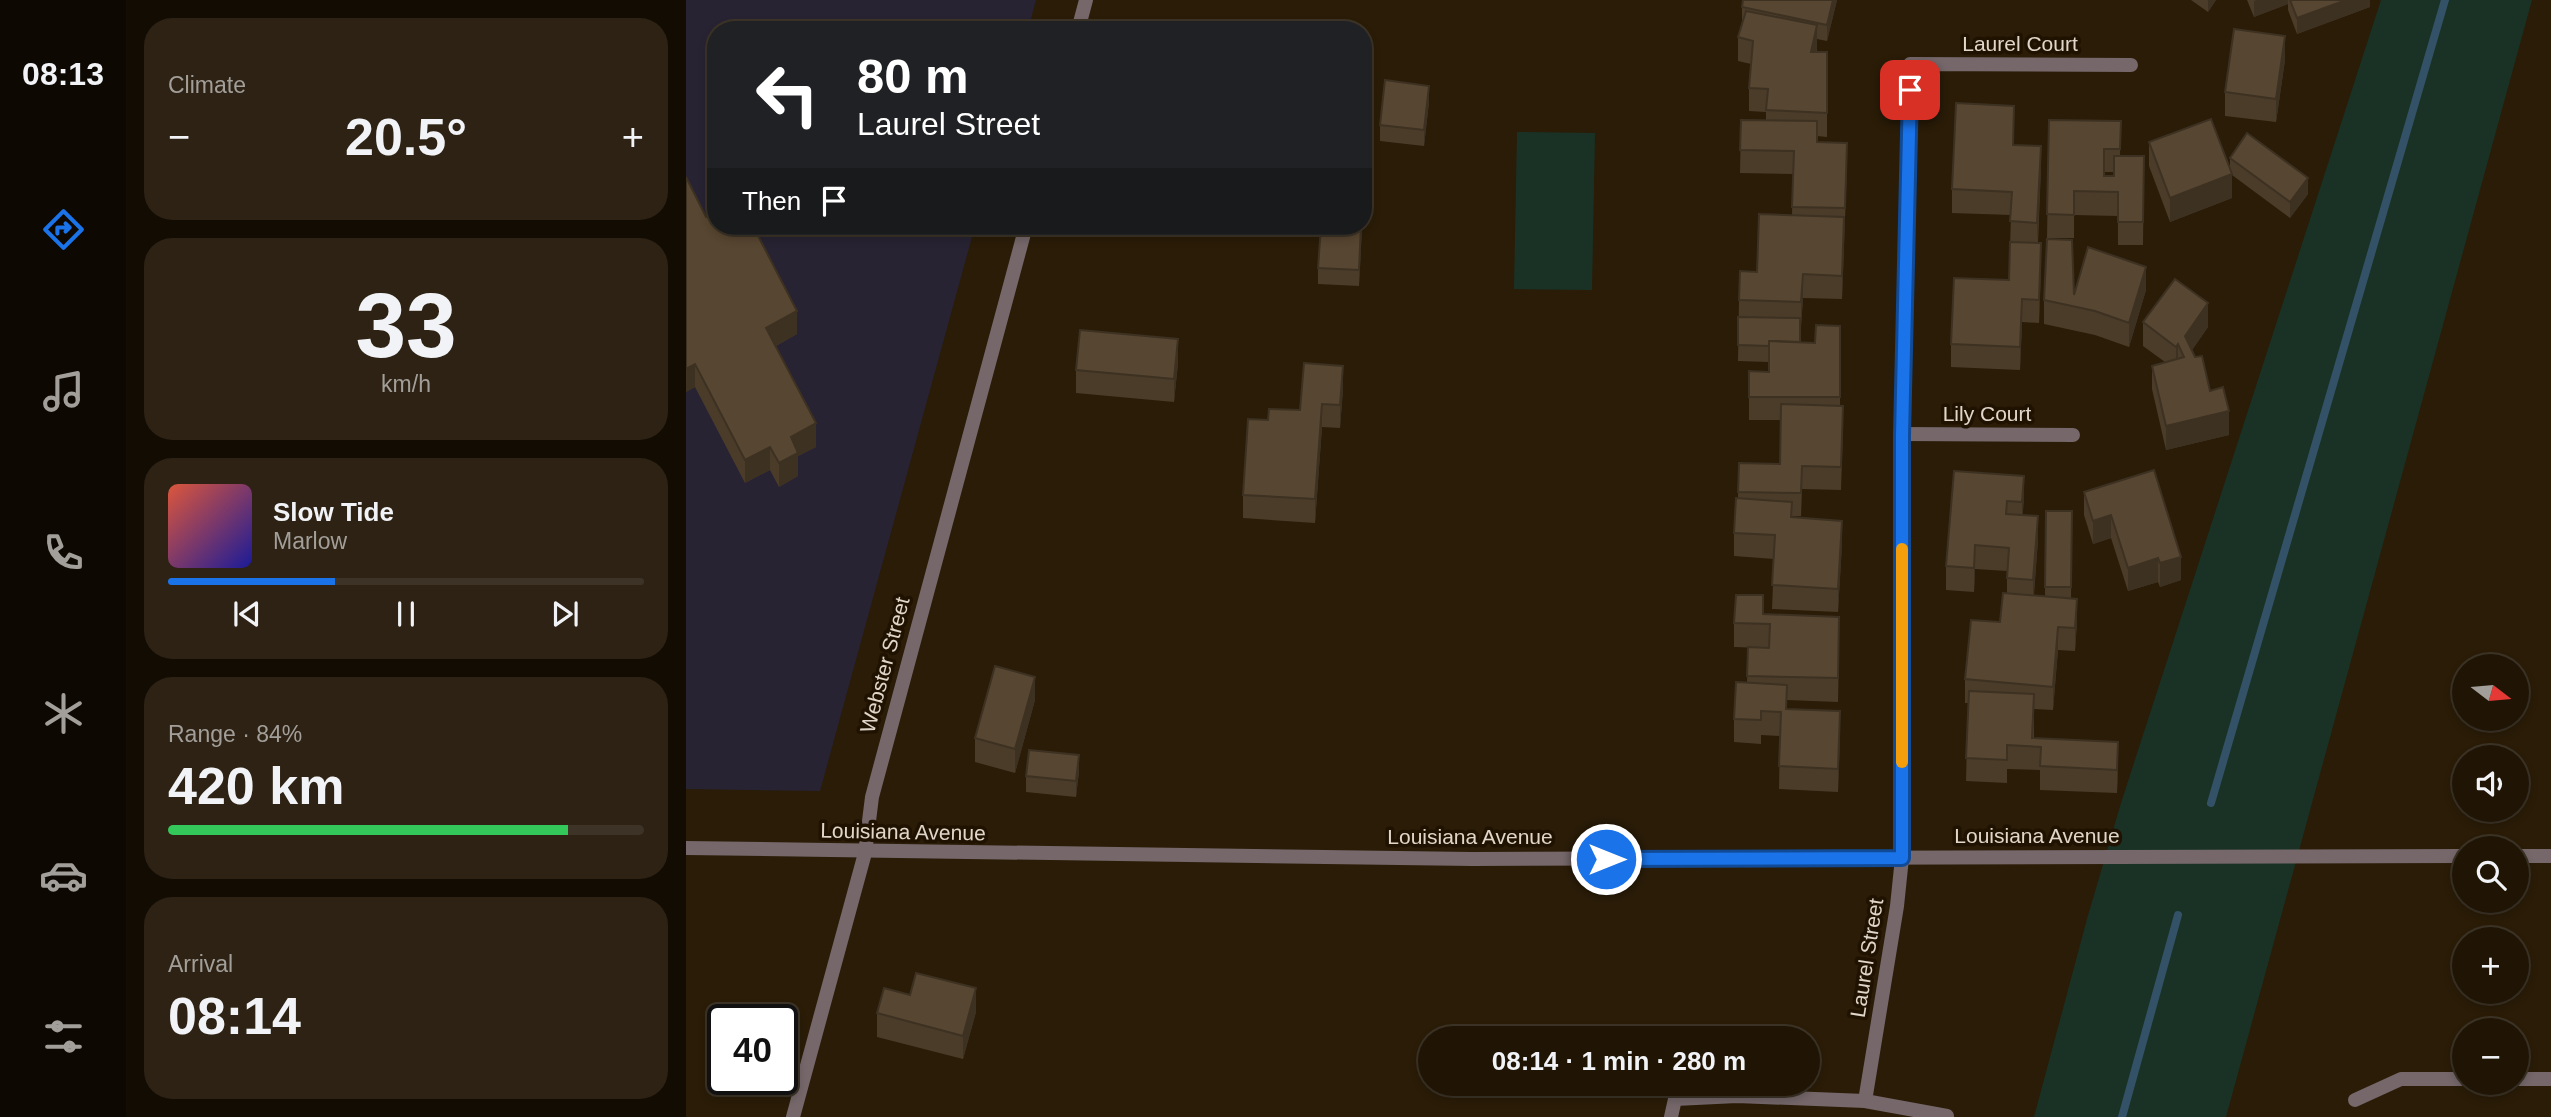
<!DOCTYPE html>
<meta charset="utf-8">
<style>
body{margin:0;font-family:Arial,sans-serif;background:#2d2213;color:#f1f3f6;height:100vh;display:flex;flex-direction:column;font-size:26px;white-space:nowrap}
*{box-sizing:border-box;margin:0}
p{font-size:23px;color:#a29f9a}
.icon{flex:none;width:38px;height:38px;fill:none;stroke:currentColor;stroke-width:2;stroke-linecap:round;stroke-linejoin:round}
.map{position:relative;flex:1;overflow:hidden}
.sheet{display:flex;flex-direction:column;gap:18px;padding:18px;background:#120c03;width:560px}
.sheet>*{flex:none}
.banner{position:absolute;left:21px;top:21px;width:665px;height:214px;border-radius:28px;box-shadow:0 4px 10px #0003,0 0 0 2px #3d3427;background:#202124;color:#fff;overflow:hidden}
.needle{width:46px;rotate:106deg}
.tools{position:absolute;left:1766px;top:654px;display:grid;gap:14px}
.tools a{display:grid;place-items:center;width:77px;height:77px;border-radius:50%;background:#201505;box-shadow:0 4px 10px #0003,0 0 0 2px #3d3427;font-size:35px}
.speed{position:absolute;left:21px;top:1004px;display:flex;gap:14px;font-size:35px;font-weight:700;text-align:center}
.speed>*{display:grid;place-content:center;width:91px;height:91px;border-radius:50%;background:#201505;box-shadow:0 4px 10px #0003,0 0 0 2px #3d3427;line-height:1}
.speed .limit{border:4px solid #111;border-radius:10px;background:#fff;color:#111}
.pin{position:absolute;display:grid;place-items:center;width:60px;height:60px;color:#fff;margin:-30px;border-radius:14px;box-shadow:0 4px 10px #0006}
.me{position:absolute;width:77px;margin:-38px;rotate:90deg;stroke-linejoin:round;filter:drop-shadow(0 0 5px #0008)}
.turn{display:flex;align-items:center;gap:24px;height:147px;padding:0 35px;font-size:32px}
.turn .icon{width:91px;height:91px;stroke-width:2.5}
.turn b{display:block;font-size:49px;line-height:60px}
.then{display:flex;align-items:center;height:66px;padding:0 35px;background:#0003;gap:14px;font-size:26px}
.big{font-size:52px;font-weight:700;line-height:1.1}
.sheet .card{flex:1;display:flex;flex-direction:column;justify-content:center;gap:10px;min-width:0;padding:0 24px;border-radius:28px;background:#2d2213}
.sheet .dial{align-items:center;gap:0}
.dial b{font-size:91px;line-height:1}
.song{display:flex;align-items:center;gap:21px}
.cover{width:84px;height:84px;border-radius:10px;background:linear-gradient(135deg,hsl(10 70% 55%),hsl(240 70% 35%))}
.played{height:7px;border-radius:4px;background:linear-gradient(90deg,#1a73e8 35%,#3d3427 35%)}
.keys{display:flex;justify-content:space-around;direction:ltr}
.heat{display:flex;justify-content:space-between;align-items:center;font-size:38px;direction:ltr}
.charge{height:10px;border-radius:5px;background:linear-gradient(90deg,#34c759 84%,#3d3427 0)}
.trip{position:absolute;left:732px;top:1026px;width:402px;height:70px;border-radius:35px;background:#201505;box-shadow:0 4px 10px #0003,0 0 0 2px #3d3427;font-weight:700;line-height:70px;text-align:center}
main{display:flex;flex:1;min-height:0}
.dock{display:flex;flex-direction:column;width:126px;justify-content:space-around;align-items:center;background:#0d0802;color:#a29f9a}
.dock .icon{width:49px;height:49px}
.dock .active{color:#1a73e8}
.dock b{font-size:32px;color:#f1f3f6}
.map>svg:first-child{display:block}
.education{fill:#282332}
.green{fill:#1a3225}
.lines{fill:none;stroke-linecap:round;stroke-linejoin:round}
.stream{stroke:#335268;stroke-width:8}
.minor{stroke:#75676a;stroke-width:14}
.tertiary{stroke:#75676a;stroke-width:14}
.wall{fill:#4b3c2a;fill-rule:evenodd}
.shaded-wall{fill:#3d3122}
.building{fill:#574631;stroke:#3d3122;stroke-width:2}
.route-casing{stroke:#114b97;stroke-width:18}
.route{stroke:#1a73e8;stroke-width:12}
.slow{stroke:#f59e0b;stroke-width:12}
.labels{text-anchor:middle;stroke-width:7;stroke-linejoin:round;paint-order:stroke}
.street-label{font-size:21px;fill:#e0d6c9;stroke:#201201}
</style>
<main>
<nav class="dock">
<b>08:13</b>
<svg class="icon active" aria-label="directions" viewBox="0 0 24 24"><path d="M12 3l9 9-9 9-9-9zM9 14v-3h6M13 9l2 2-2 2"/></svg>
<svg class="icon" aria-label="music" viewBox="0 0 24 24"><path d="M9 18V5l10-2v13"/><circle cx="6" cy="18" r="3"/><circle cx="16" cy="16" r="3"/></svg>
<svg class="icon" aria-label="phone" viewBox="0 0 24 24"><path d="M5 4h4l2 5-3 2q2 4 5 5l2-3 5 2v4C11 20 4 13 5 4z"/></svg>
<svg class="icon" aria-label="climate" viewBox="0 0 24 24"><path d="M12 3v18M4 7l16 10M4 17L20 7"/></svg>
<svg class="icon" aria-label="car" viewBox="0 0 24 24"><path d="M5 17H2v-5l4-1 3-4h7l3 4 3 1v5h-3M9 17h6M6 11h13"/><circle cx="7" cy="17" r="2"/><circle cx="17" cy="17" r="2"/></svg>
<svg class="icon" aria-label="filters" viewBox="0 0 24 24"><path d="M4 7h16M4 17h16"/><circle cx="9" cy="7" r="2"/><circle cx="15" cy="17" r="2"/></svg>
</nav>
<section class="sheet">
<div class="card"><p>Climate</p>
<div class="heat"><a>−</a><b class="big">20.5°</b><a>+</a></div>
</div>
<div class="card dial"><b>33</b><p>km/h</p></div>
<div class="card">
<div class="song"><i class="cover"></i><div><b>Slow Tide</b><p>Marlow</p></div></div>
<div class="played"></div>
<div class="keys"><svg class="icon" aria-label="previous" viewBox="0 0 24 24"><path d="M18 5L8 12l10 7zM5 5v14"/></svg><svg class="icon" aria-label="pause" viewBox="0 0 24 24"><path d="M8 5v14M16 5v14"/></svg><svg class="icon" aria-label="next" viewBox="0 0 24 24"><path d="M6 5l10 7-10 7zM19 5v14"/></svg></div>
</div>
<div class="card"><p>Range · 84%</p><b class="big">420 km</b><div class="charge"></div></div>
<div class="card"><p>Arrival</p><b class="big">08:14</b></div>
</section>
<div class="map">
<svg width="1865" height="1117" viewBox="0 0 1865 1117">
<rect width="100%" height="100%" fill="#2a1c07"/>
<path class="education" d="M 0,0 L 350,0 L 342,30 L 30,30 L 30,226 L 289,226 L 134,791 L 0,789 Z"/>
<g class="green">
<path d="M 1695,0 L 1846,0 L 1540,1117 L 1348,1117 L 1401,919 L 1435,803 Z"/>
<path d="M 831,132 L 909,133 L 906,290 L 828,289 Z"/>
</g>
<g class="lines">
<g class="stream">
<path d="M 1525,803 L 1759,0"/>
<path d="M 1436,1117 L 1492,915"/>
</g>
<g class="minor">
<path d="M 1216,434 L 1387,435"/>
<path d="M 1830,1079 L 1865,1079"/>
<path d="M 1669,1100 L 1715,1079 L 1778,1079"/>
<path d="M 1179,1101 L 1211,906 L 1216,858 L 1216,434 L 1224,64 L 1445,65"/>
<path d="M 107,1117 L 179,853"/>
<path d="M 985,1117 L 989,1099 L 1051,1096 L 1179,1101 L 1261,1116"/>
</g>
<g class="tertiary">
<path d="M 392,30 L 400,0"/>
<path d="M 0,848 L 786,859 L 1778,856"/>
<path d="M 179,853 L 186,797 L 340,226"/>
<path d="M 1830,856 L 1865,856"/>
</g>
</g>
<g class="wall">
<path d="M 1151,0 L 1141,41 L 1131,39 L 1131,52 L 1141,52 L 1141,137 L 1131,136 L 1131,142 L 1161,166 L 1156,299 L 1117,298 L 1114,342 L 1129,343 L 1154,326 L 1154,406 L 1157,429 L 1155,490 L 1116,489 L 1115,516 L 1106,516 L 1106,517 L 1156,544 L 1152,612 L 1086,609 L 1088,559 L 1048,556 L 1048,533 L 1052,498 L 1053,463 L 1094,464 L 1095,420 L 1063,420 L 1063,371 L 1083,372 L 1083,362 L 1052,361 L 1053,300 L 1106,215 L 1107,174 L 1054,173 L 1055,120 L 1080,120 L 1080,112 L 1063,111 L 1063,88 L 1065,64 L 1052,61 L 1052,37 L 1056,22 L 1056,7 Z"/>
<path d="M 1505,0 L 1530,0 L 1522,12 Z"/>
<path d="M 1561,0 L 1684,0 L 1684,7 L 1611,34 L 1602,10 L 1602,4 L 1568,17 Z"/>
<path d="M 1599,60 L 1590,122 L 1539,116 L 1539,92 Z"/>
<path d="M 743,102 L 738,146 L 694,141 L 694,125 Z"/>
<path d="M 1363,120 L 1435,121 L 1434,156 L 1458,156 L 1457,245 L 1432,245 L 1432,216 L 1388,215 L 1388,238 L 1361,238 ZM 1418,172 L 1428,172 L 1428,176 L 1418,176 Z"/>
<path d="M 1463,142 L 1544,168 L 1544,158 L 1622,194 L 1604,218 L 1546,175 L 1546,198 L 1484,222 L 1463,166 Z"/>
<path d="M 1328,145 L 1355,169 L 1352,243 L 1355,267 L 1353,323 L 1336,322 L 1334,370 L 1265,367 L 1265,344 L 1323,280 L 1325,215 L 1266,213 L 1266,189 Z"/>
<path d="M 20,217 L 111,334 L 90,346 L 130,447 L 112,456 L 112,476 L 93,487 L 84,470 L 59,483 L 9,387 L 0,392 Z"/>
<path d="M 676,226 L 673,286 L 632,284 L 632,268 Z"/>
<path d="M 1460,290 L 1443,347 L 1409,335 L 1358,324 L 1358,300 L 1388,295 Z"/>
<path d="M 1457,322 L 1522,327 L 1506,350 L 1543,435 L 1480,450 L 1466,389 L 1466,366 L 1479,362 L 1457,346 Z"/>
<path d="M 492,363 L 488,402 L 390,393 L 390,370 Z"/>
<path d="M 657,389 L 654,428 L 636,427 L 629,523 L 557,518 L 557,495 L 582,420 L 614,410 Z"/>
<path d="M 1468,470 L 1495,580 L 1474,587 L 1472,582 L 1442,591 L 1425,538 L 1407,544 L 1398,515 L 1398,492 Z"/>
<path d="M 1268,471 L 1338,500 L 1336,515 L 1352,540 L 1348,595 L 1359,596 L 1360,511 L 1386,511 L 1385,599 L 1391,622 L 1389,651 L 1372,650 L 1367,710 L 1348,709 L 1348,738 L 1432,766 L 1431,793 L 1354,790 L 1354,770 L 1321,769 L 1321,783 L 1280,781 L 1282,703 L 1279,703 L 1279,679 L 1314,622 L 1321,593 L 1321,571 L 1289,569 L 1288,592 L 1260,590 L 1260,566 Z"/>
<path d="M 1077,614 L 1153,640 L 1152,702 L 1101,700 L 1101,709 L 1154,735 L 1152,792 L 1093,789 L 1094,736 L 1075,735 L 1075,744 L 1048,742 L 1048,719 L 1061,683 L 1062,647 L 1083,648 L 1048,647 L 1048,623 Z"/>
<path d="M 349,700 L 329,773 L 289,762 L 289,738 Z"/>
<path d="M 393,771 L 390,797 L 340,792 L 340,776 Z"/>
<path d="M 290,1012 L 277,1059 L 191,1037 L 191,1013 Z"/>
</g>
<g class="shaded-wall">
<path d="M 1147,0 L 1151,0 L 1141,41 L 1141,25 Z"/>
<path d="M 1522,0 L 1530,0 L 1522,12 Z"/>
<path d="M 1571,0 L 1602,0 L 1602,4 L 1568,17 L 1568,1 Z"/>
<path d="M 1660,0 L 1684,0 L 1684,7 L 1611,34 L 1611,18 Z"/>
<path d="M 1131,25 L 1131,48 L 1125,76 L 1125,52 Z"/>
<path d="M 1599,36 L 1599,60 L 1590,122 L 1590,99 Z"/>
<path d="M 743,86 L 743,102 L 738,146 L 738,130 Z"/>
<path d="M 1355,146 L 1355,169 L 1351,246 L 1351,223 Z"/>
<path d="M 1546,174 L 1546,198 L 1484,222 L 1484,198 Z"/>
<path d="M 1622,178 L 1622,194 L 1604,218 L 1604,202 Z"/>
<path d="M 1158,217 L 1158,240 L 1156,299 L 1156,276 Z"/>
<path d="M 675,226 L 676,226 L 673,286 L 673,270 Z"/>
<path d="M 1355,243 L 1355,267 L 1353,323 L 1353,300 Z"/>
<path d="M 1460,267 L 1460,290 L 1443,347 L 1443,323 Z"/>
<path d="M 1117,274 L 1117,298 L 1115,325 L 1115,302 Z"/>
<path d="M 1336,299 L 1336,322 L 1334,370 L 1334,347 Z"/>
<path d="M 1522,303 L 1522,327 L 1499,360 L 1499,336 Z"/>
<path d="M 111,311 L 111,334 L 80,351 L 80,328 Z"/>
<path d="M 492,339 L 492,363 L 488,402 L 488,379 Z"/>
<path d="M 1492,344 L 1492,368 L 1490,371 L 1490,347 Z"/>
<path d="M 9,364 L 9,387 L 0,392 L 0,369 Z"/>
<path d="M 657,366 L 657,389 L 654,428 L 654,405 Z"/>
<path d="M 636,404 L 636,427 L 629,523 L 629,499 Z"/>
<path d="M 1543,411 L 1543,435 L 1480,450 L 1480,426 Z"/>
<path d="M 130,423 L 130,447 L 112,456 L 112,476 L 93,487 L 93,463 L 105,437 Z"/>
<path d="M 84,447 L 84,470 L 59,483 L 59,460 Z"/>
<path d="M 1338,476 L 1338,500 L 1336,525 L 1336,502 Z"/>
<path d="M 1425,515 L 1425,538 L 1407,544 L 1407,521 Z"/>
<path d="M 1352,516 L 1352,540 L 1347,603 L 1347,580 Z"/>
<path d="M 1156,521 L 1156,544 L 1152,612 L 1152,589 Z"/>
<path d="M 1289,545 L 1289,569 L 1288,592 L 1288,568 Z"/>
<path d="M 1495,557 L 1495,580 L 1474,587 L 1474,563 Z"/>
<path d="M 1472,558 L 1472,582 L 1442,591 L 1442,568 Z"/>
<path d="M 1391,599 L 1391,622 L 1389,651 L 1389,628 Z"/>
<path d="M 1153,617 L 1153,640 L 1152,702 L 1152,678 Z"/>
<path d="M 1372,627 L 1372,650 L 1367,710 L 1367,687 Z"/>
<path d="M 349,677 L 349,700 L 329,773 L 329,749 Z"/>
<path d="M 1154,711 L 1154,735 L 1152,792 L 1152,769 Z"/>
<path d="M 1432,742 L 1432,766 L 1431,793 L 1431,770 Z"/>
<path d="M 393,755 L 393,771 L 390,797 L 390,781 Z"/>
<path d="M 290,988 L 290,1012 L 277,1059 L 277,1036 Z"/>
</g>
<g class="building">
<path d="M 1057,0 L 1147,0 L 1141,25 L 1056,7 Z"/>
<path d="M 1604,0 L 1660,0 L 1611,18 Z"/>
<path d="M 1060,11 L 1131,25 L 1125,52 L 1141,52 L 1141,113 L 1080,110 L 1082,89 L 1063,88 L 1067,41 L 1052,37 Z"/>
<path d="M 1548,29 L 1599,36 L 1590,99 L 1539,92 Z"/>
<path d="M 699,80 L 743,86 L 738,130 L 694,125 Z"/>
<path d="M 1270,103 L 1328,106 L 1327,145 L 1355,146 L 1351,223 L 1324,221 L 1326,192 L 1266,189 Z"/>
<path d="M 1525,119 L 1546,174 L 1484,198 L 1463,142 Z"/>
<path d="M 1055,120 L 1131,121 L 1131,142 L 1161,143 L 1159,208 L 1106,207 L 1108,151 L 1054,150 Z"/>
<path d="M 1363,120 L 1435,121 L 1434,149 L 1418,149 L 1418,176 L 1428,176 L 1428,156 L 1458,156 L 1457,222 L 1432,222 L 1432,192 L 1388,191 L 1388,215 L 1361,214 Z"/>
<path d="M 1561,133 L 1622,178 L 1604,202 L 1544,158 Z"/>
<path d="M 0,177 L 20,217 L 30,212 L 30,226 L 67,226 L 111,311 L 80,328 L 130,423 L 105,437 L 112,453 L 93,463 L 84,447 L 59,460 L 9,364 L 0,369 Z"/>
<path d="M 1073,214 L 1158,217 L 1156,276 L 1117,274 L 1115,302 L 1053,300 L 1054,271 L 1071,272 Z"/>
<path d="M 635,226 L 675,226 L 673,270 L 632,268 Z"/>
<path d="M 1361,239 L 1386,240 L 1388,295 L 1402,247 L 1460,267 L 1443,323 L 1409,311 L 1358,300 Z"/>
<path d="M 1324,242 L 1355,243 L 1353,300 L 1336,299 L 1334,347 L 1265,344 L 1268,278 L 1323,280 Z"/>
<path d="M 1489,279 L 1522,303 L 1499,336 L 1509,357 L 1516,356 L 1524,391 L 1537,387 L 1543,411 L 1480,426 L 1466,366 L 1498,357 L 1492,344 L 1490,347 L 1457,322 Z"/>
<path d="M 1052,317 L 1114,318 L 1114,342 L 1083,341 L 1083,346 L 1052,345 Z"/>
<path d="M 1130,325 L 1154,326 L 1154,397 L 1063,397 L 1063,371 L 1083,372 L 1083,341 L 1129,343 Z"/>
<path d="M 394,330 L 492,339 L 488,379 L 390,370 Z"/>
<path d="M 618,363 L 657,366 L 654,405 L 636,404 L 629,499 L 557,495 L 562,419 L 582,420 L 583,409 L 614,410 Z"/>
<path d="M 1095,404 L 1157,406 L 1155,467 L 1116,466 L 1115,493 L 1052,492 L 1053,463 L 1094,464 Z"/>
<path d="M 1468,470 L 1495,557 L 1474,563 L 1472,558 L 1442,568 L 1425,515 L 1407,521 L 1398,492 Z"/>
<path d="M 1268,471 L 1338,476 L 1336,502 L 1321,501 L 1320,514 L 1352,516 L 1347,580 L 1321,578 L 1323,548 L 1289,545 L 1288,568 L 1260,566 Z"/>
<path d="M 1050,498 L 1106,502 L 1105,517 L 1156,521 L 1152,589 L 1086,585 L 1089,535 L 1048,533 Z"/>
<path d="M 1360,511 L 1386,511 L 1385,587 L 1359,587 Z"/>
<path d="M 1317,593 L 1391,599 L 1389,628 L 1372,627 L 1367,687 L 1279,679 L 1285,620 L 1314,622 Z"/>
<path d="M 1050,595 L 1077,595 L 1077,614 L 1153,617 L 1152,678 L 1061,676 L 1062,647 L 1083,648 L 1084,624 L 1048,623 Z"/>
<path d="M 309,666 L 349,677 L 329,749 L 289,738 Z"/>
<path d="M 1050,682 L 1101,685 L 1100,709 L 1154,711 L 1152,769 L 1093,766 L 1095,712 L 1075,711 L 1075,720 L 1048,719 Z"/>
<path d="M 1283,691 L 1348,694 L 1346,738 L 1432,742 L 1431,770 L 1354,766 L 1355,747 L 1321,745 L 1321,760 L 1280,758 Z"/>
<path d="M 343,750 L 393,755 L 390,781 L 340,776 Z"/>
<path d="M 230,973 L 290,988 L 277,1036 L 191,1013 L 198,988 L 224,995 Z"/>
</g>
<g class="lines">
<defs>
<path id="route" d="M 920,859 L 1216,858 L 1216,435 L 1224,90"/>
</defs>
<use href="#route" class="route-casing"/>
<use href="#route" class="route"/>
<path class="slow" d="M 1216,762 L 1216,549"/>
</g>
<g class="labels">
<g class="street-label">
<text x="1334" y="51">Laurel Court</text>
<text x="1301" y="421">Lily Court</text>
<text transform="translate(199 665) rotate(-75)" y="7">Webster Street</text>
<text transform="translate(217 832) rotate(1)" y="7">Louisiana Avenue</text>
<text x="1351" y="843">Louisiana Avenue</text>
<text x="784" y="844">Louisiana Avenue</text>
<text transform="translate(1181 958) rotate(-81)" y="7">Laurel Street</text>
</g>
</g>
</svg>
<div class="tools">
<a><svg class="needle" viewBox="-14 -14 28 28"><path d="M0-13l5 13h-10z" fill="#e53935"/><path d="M0 13l5-13h-10z" fill="#a29f9a"/></svg></a>
<a><svg class="icon" aria-label="sound" viewBox="0 0 24 24"><path d="M4 9h4l5-4v14l-5-4H4zM17 9q2 3 0 6"/></svg></a>
<a><svg class="icon" aria-label="search" viewBox="0 0 24 24"><circle cx="10" cy="10" r="6"/><path d="M15 15l6 6"/></svg></a>
<a>+</a>
<a>−</a>
</div>
<div class="speed"><div class="limit">40</div></div>
<div class="pin" style="left:1224px;top:90px;background:#d93025"><svg class="icon" aria-label="arrive" viewBox="0 0 24 24"><path d="M6 21V4h12l-3 4 3 4H6"/></svg></div>
<svg class="me" style="left:920px;top:859px" viewBox="-20 -20 40 40"><circle r="17" fill="#1a73e8" stroke="#fff" stroke-width="3"/><path d="M0-11L8 9 0 5-8 9z" fill="#fff"/></svg>
<div class="trip">08:14 · 1 min · 280 m</div>
<div class="banner">
<div class="turn"><svg class="icon" aria-label="left" viewBox="0 0 24 24"><path d="M17 20v-9H6M10 6l-5 5 5 5"/></svg><div><b>80 m</b>Laurel Street</div></div>
<div class="then">Then<svg class="icon" aria-label="arrive" viewBox="0 0 24 24"><path d="M6 21V4h12l-3 4 3 4H6"/></svg></div>
</div>
</div>
</main>
